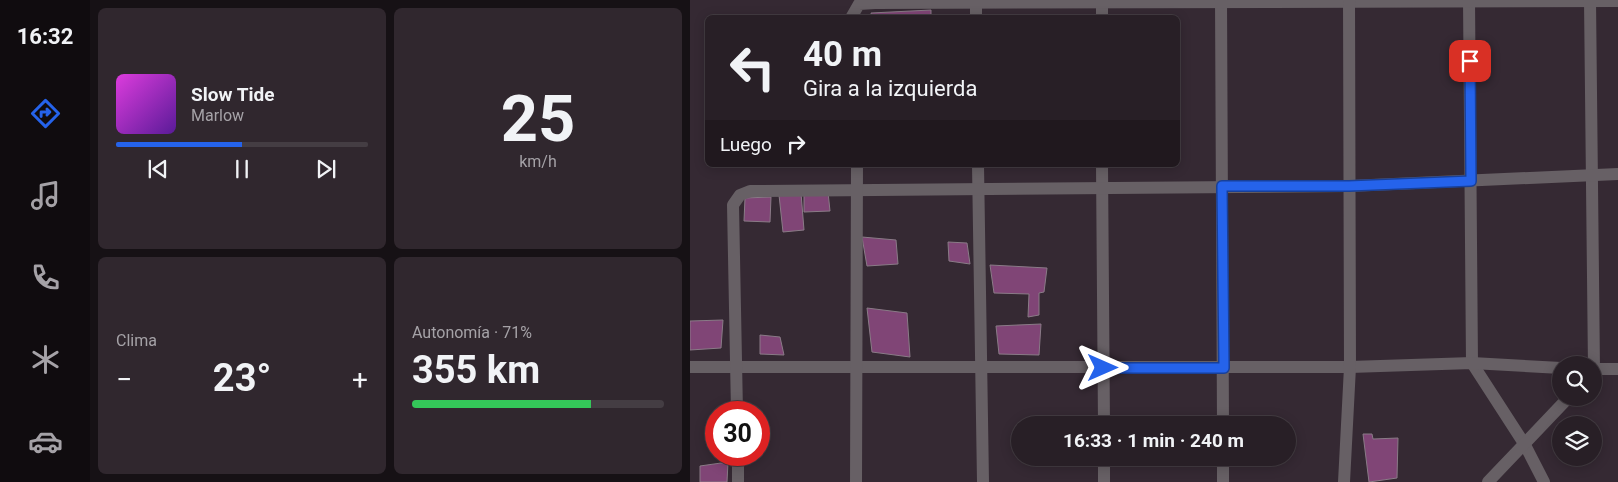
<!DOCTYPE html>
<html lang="es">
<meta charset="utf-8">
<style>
body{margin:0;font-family:Roboto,sans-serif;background:#30272e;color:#f1f3f6;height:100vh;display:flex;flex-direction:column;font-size:19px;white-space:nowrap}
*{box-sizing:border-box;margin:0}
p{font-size:16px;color:#a5a2a7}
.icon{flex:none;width:28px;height:28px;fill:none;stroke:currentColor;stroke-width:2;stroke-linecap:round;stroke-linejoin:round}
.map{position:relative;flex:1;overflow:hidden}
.drawer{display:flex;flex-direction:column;gap:8px;padding:8px;background:#161115;width:600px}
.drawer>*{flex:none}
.banner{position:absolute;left:15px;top:15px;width:475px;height:152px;border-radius:8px;box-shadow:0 2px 12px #0003,0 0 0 1px #443d43;background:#281f26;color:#f1f3f6;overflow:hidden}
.buttons{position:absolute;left:862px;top:356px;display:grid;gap:10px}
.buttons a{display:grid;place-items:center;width:50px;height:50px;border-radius:50%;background:#281f26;box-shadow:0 2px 12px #0003,0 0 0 1px #443d43;font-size:25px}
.speed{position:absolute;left:15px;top:401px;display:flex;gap:10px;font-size:25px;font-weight:700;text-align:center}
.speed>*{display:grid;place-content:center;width:65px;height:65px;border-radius:50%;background:#281f26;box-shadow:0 2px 12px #0003,0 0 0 1px #443d43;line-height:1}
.speed .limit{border:8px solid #d22;background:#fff;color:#111}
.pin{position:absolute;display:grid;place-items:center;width:42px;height:42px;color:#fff;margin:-21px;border-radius:10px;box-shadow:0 2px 8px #0006}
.me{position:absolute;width:55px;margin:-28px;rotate:90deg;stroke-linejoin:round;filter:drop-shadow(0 0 4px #0008)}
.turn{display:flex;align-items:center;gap:18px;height:105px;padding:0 15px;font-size:22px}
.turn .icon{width:65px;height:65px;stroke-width:2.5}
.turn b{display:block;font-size:35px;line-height:42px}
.then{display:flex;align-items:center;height:48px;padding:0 15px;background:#0003;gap:10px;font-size:19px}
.big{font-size:38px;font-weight:700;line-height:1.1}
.drawer .tile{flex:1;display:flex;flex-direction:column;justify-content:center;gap:8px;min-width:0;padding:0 18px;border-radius:8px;background:#30272e}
.drawer .dial{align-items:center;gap:0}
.dial b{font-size:65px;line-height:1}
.song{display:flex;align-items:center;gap:15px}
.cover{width:60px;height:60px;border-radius:8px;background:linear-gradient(135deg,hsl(300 70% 55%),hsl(270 70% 35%))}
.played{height:5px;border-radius:2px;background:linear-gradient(90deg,#2563eb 50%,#443d43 50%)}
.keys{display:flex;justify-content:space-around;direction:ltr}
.heat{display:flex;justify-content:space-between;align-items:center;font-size:28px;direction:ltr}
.charge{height:8px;border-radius:4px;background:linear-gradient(90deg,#34c759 71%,#443d43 0)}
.drawer .tiles{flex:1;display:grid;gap:8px;grid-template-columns:repeat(2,1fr)}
.trip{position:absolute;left:321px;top:416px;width:285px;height:50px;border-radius:25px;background:#281f26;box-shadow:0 2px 12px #0003,0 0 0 1px #443d43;font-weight:700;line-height:50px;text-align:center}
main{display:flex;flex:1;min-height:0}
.tabs{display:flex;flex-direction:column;width:90px;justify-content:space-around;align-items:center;background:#100c0f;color:#a5a2a7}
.tabs .icon{width:35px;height:35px}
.tabs .active{color:#2563eb}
.tabs b{font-size:22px;color:#f1f3f6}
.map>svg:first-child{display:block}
.building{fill:#804576;stroke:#8a7b87}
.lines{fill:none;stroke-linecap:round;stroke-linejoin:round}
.street{stroke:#676065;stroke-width:12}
.route-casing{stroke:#184099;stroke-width:12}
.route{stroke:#2563eb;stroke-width:9}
</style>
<main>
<nav class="tabs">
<b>16:32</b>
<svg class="icon active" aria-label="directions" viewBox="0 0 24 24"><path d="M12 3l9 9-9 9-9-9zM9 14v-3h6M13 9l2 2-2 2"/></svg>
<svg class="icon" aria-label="music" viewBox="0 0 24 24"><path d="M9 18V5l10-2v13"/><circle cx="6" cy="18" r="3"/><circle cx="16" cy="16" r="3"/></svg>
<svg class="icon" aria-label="phone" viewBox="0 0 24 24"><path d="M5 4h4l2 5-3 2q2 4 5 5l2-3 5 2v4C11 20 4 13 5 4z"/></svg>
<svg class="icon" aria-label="climate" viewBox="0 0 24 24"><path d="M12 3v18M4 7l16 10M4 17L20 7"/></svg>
<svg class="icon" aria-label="car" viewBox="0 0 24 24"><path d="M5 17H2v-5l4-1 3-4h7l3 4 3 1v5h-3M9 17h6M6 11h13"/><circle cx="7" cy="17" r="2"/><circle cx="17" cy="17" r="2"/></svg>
</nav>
<section class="drawer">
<div class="tiles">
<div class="tile">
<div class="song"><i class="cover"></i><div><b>Slow Tide</b><p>Marlow</p></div></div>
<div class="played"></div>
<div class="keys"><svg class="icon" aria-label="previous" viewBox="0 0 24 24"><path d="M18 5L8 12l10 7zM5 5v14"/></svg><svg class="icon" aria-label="pause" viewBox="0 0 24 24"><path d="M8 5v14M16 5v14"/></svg><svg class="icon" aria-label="next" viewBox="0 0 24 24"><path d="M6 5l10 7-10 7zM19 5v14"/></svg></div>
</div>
<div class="tile dial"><b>25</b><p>km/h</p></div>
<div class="tile"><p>Clima</p>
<div class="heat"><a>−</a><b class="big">23°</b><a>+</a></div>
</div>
<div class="tile"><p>Autonomía · 71%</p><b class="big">355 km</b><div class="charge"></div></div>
</div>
</section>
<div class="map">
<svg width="928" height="482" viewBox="0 0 928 482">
<rect width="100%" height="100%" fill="#352933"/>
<g class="building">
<path d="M 241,10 L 241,18 L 182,18 L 181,13 Z"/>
<path d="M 138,192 L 140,211 L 114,212 L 114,193 Z"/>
<path d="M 111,193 L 114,230 L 93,232 L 89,195 Z"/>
<path d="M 81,197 L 80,222 L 54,221 L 55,198 Z"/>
<path d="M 172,237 L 206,240 L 208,264 L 177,266 Z"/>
<path d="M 258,242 L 277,243 L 280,264 L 259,261 Z"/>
<path d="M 300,265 L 357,268 L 354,292 L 349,293 L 349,315 L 338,317 L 339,294 L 304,293 Z"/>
<path d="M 177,308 L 217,313 L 220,357 L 182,352 Z"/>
<path d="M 33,320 L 31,348 L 0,350 L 0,321 Z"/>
<path d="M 351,324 L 349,355 L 309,354 L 306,326 Z"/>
<path d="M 70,335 L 90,337 L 94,355 L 70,354 Z"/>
<path d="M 673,434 L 682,434 L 683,439 L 708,438 L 707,478 L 679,482 Z"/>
<path d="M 38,462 L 37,482 L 10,482 L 10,466 Z"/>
</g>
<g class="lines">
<g class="street">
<path d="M 412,0 L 412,18"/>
<path d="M 531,0 L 533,425"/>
<path d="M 779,0 L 782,363 L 835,445 L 854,482"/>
<path d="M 900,0 L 904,369"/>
<path d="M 161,18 L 169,4 L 185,3 L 928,1"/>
<path d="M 286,18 L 286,0"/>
<path d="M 288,165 L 293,482"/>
<path d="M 412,165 L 414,425"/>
<path d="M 0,367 L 660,367 L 782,363 L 871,368"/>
<path d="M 904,369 L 928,369"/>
<path d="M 47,412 L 43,205 L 50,195 L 60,191 L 659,186 L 928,174"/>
<path d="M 48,455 L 48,482"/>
<path d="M 414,458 L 414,482"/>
<path d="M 166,482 L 167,165"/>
<path d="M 533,482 L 533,458"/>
<path d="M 654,482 L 660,367 L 659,0"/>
<path d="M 798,482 L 878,398"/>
</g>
</g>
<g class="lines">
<defs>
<path id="route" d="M 413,368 L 534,368 L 532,186 L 659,186 L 781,181 L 780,61"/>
</defs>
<use href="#route" class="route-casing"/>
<use href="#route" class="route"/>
</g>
</svg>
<div class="buttons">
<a><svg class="icon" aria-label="search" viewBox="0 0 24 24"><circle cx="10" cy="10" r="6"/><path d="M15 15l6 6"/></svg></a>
<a><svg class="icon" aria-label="layers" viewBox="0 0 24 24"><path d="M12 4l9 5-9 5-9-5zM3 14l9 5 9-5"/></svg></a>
</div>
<div class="speed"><div class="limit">30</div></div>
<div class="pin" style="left:780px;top:61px;background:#d93025"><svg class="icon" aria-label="arrive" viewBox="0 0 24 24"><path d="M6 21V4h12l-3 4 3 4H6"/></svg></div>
<svg class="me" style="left:413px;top:368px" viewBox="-20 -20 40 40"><path d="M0-17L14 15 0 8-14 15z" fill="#2563eb" stroke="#fff" stroke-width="4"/></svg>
<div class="trip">16:33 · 1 min · 240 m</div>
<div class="banner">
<div class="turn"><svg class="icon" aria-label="left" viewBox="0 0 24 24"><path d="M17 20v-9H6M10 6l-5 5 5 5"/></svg><div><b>40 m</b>Gira a la izquierda</div></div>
<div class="then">Luego<svg class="icon" aria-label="right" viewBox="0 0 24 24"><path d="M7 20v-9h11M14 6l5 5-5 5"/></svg></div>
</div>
</div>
</main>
